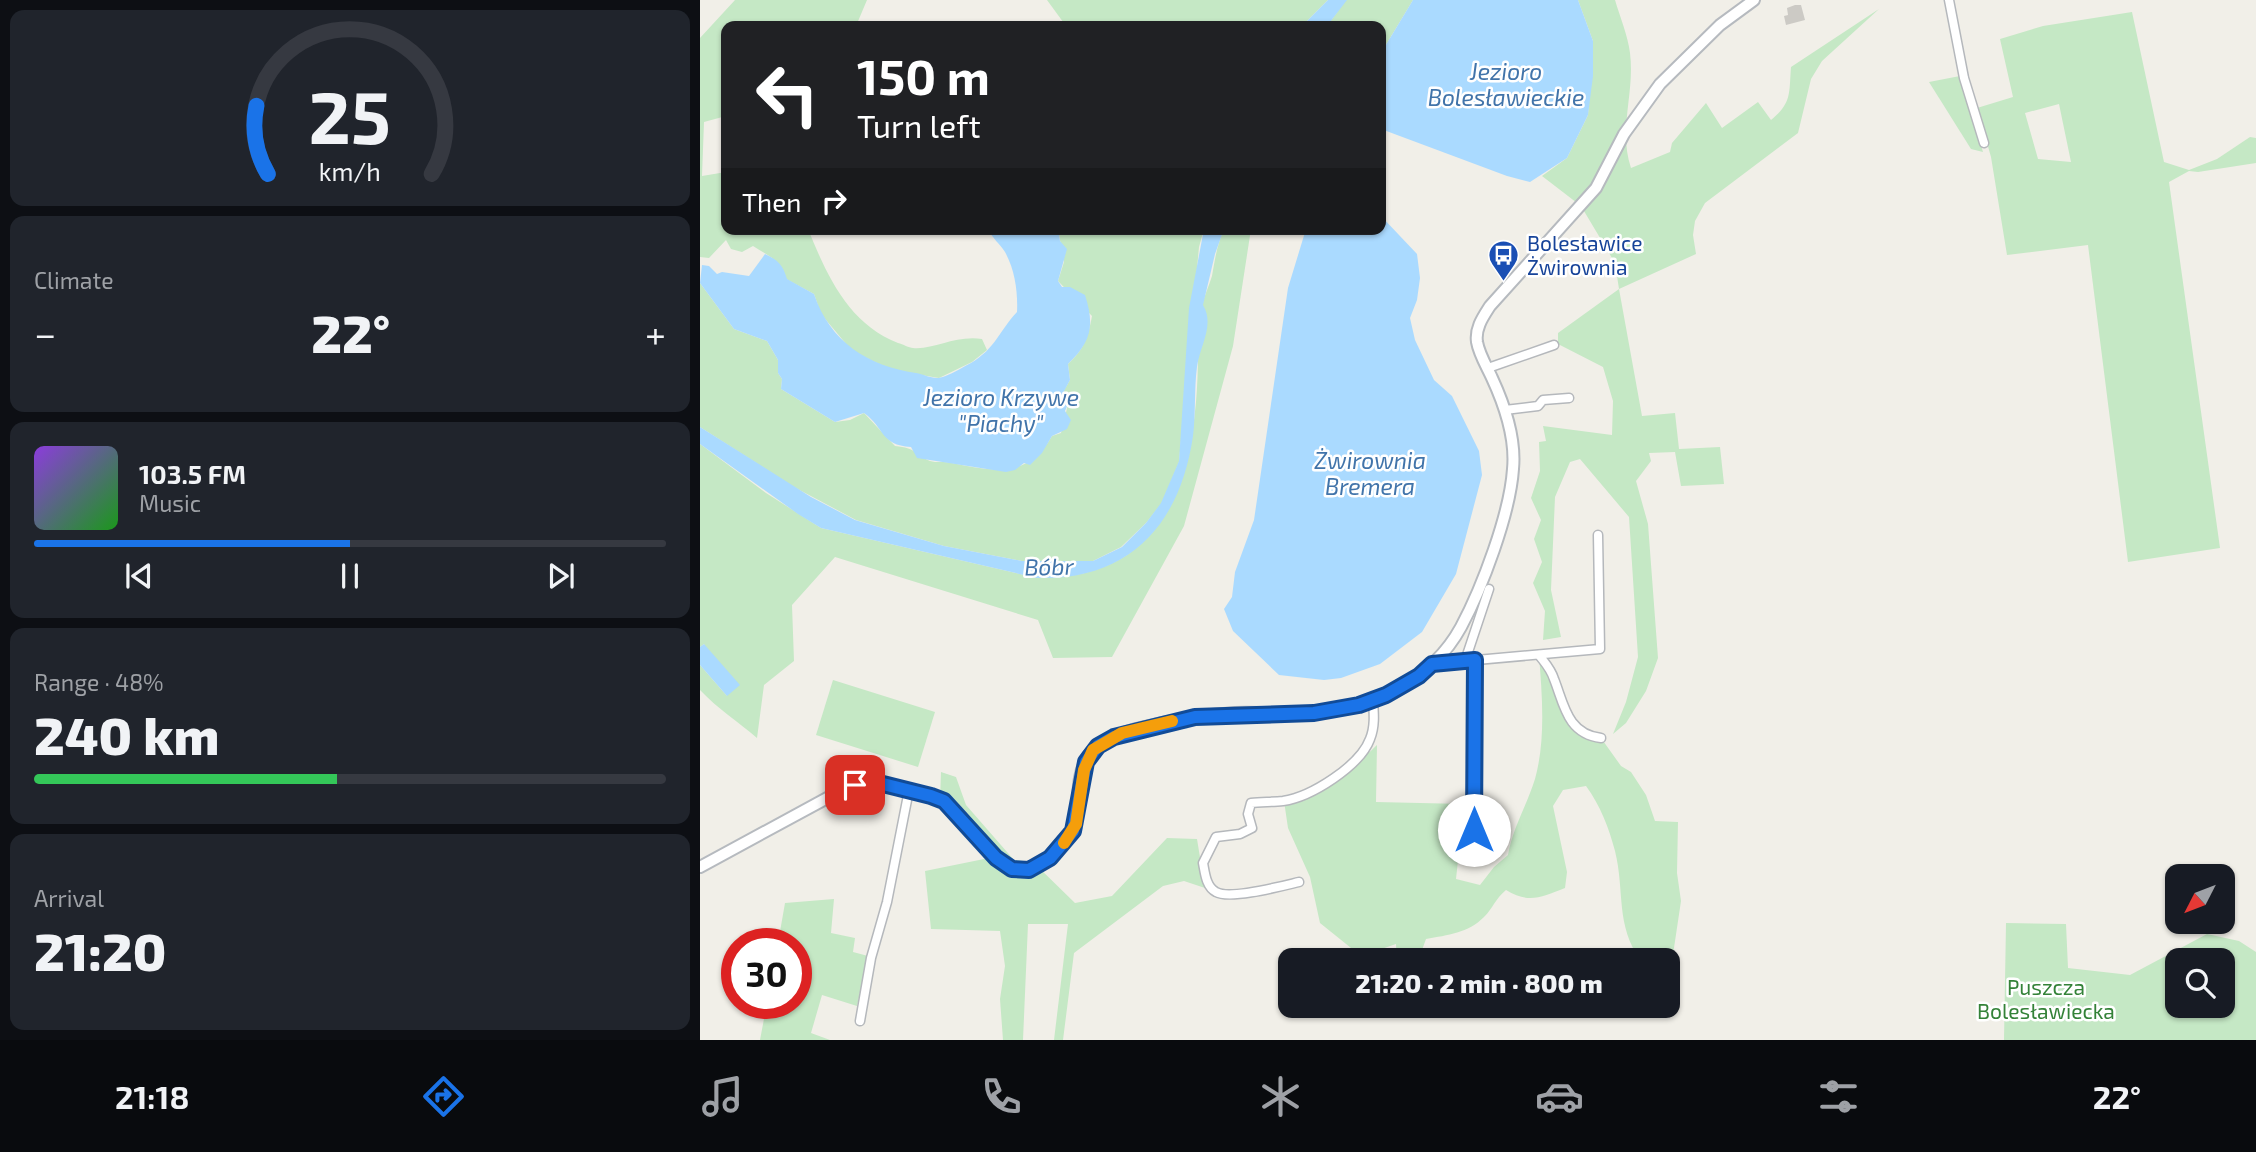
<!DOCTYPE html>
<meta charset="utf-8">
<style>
body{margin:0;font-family:"Exo 2",sans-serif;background:#20242c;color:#f1f3f6;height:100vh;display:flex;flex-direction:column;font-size:26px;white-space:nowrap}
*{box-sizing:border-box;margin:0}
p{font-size:23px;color:#9ea1a6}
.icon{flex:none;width:38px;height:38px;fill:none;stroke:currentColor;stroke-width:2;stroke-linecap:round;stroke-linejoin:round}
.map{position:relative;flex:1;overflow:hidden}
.sheet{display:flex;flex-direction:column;gap:10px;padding:10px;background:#0d0f14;width:700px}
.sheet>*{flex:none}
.top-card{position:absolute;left:21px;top:21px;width:665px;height:214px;border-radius:14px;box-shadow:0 2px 5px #0004;background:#202124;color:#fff;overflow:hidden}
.needle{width:46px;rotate:228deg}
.fabs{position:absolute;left:1465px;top:864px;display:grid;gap:14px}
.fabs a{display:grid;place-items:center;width:70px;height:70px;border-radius:14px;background:#171b24;box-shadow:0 2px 5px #0004;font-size:35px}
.speed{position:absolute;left:21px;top:928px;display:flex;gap:14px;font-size:35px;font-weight:700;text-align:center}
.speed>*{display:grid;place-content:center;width:91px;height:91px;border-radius:50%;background:#171b24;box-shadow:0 2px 5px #0004;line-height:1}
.speed .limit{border:10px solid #d22;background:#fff;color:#111}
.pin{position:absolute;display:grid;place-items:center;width:60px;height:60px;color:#fff;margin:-30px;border-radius:14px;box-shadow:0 4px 10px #0006}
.me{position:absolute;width:77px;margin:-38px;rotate:0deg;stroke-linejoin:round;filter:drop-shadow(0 0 5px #0008)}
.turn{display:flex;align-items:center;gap:24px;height:147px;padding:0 21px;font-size:32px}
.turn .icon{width:91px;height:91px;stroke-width:2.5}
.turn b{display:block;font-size:49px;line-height:60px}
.then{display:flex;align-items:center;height:66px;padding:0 21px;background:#0003;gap:14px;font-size:26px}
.big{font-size:52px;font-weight:800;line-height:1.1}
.sheet .card{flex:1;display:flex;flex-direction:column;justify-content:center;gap:10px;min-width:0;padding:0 24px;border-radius:14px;background:#20242c}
.sheet .dial{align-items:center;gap:0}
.dial svg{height:182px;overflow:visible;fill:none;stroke:#363941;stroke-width:7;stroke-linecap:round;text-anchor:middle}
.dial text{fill:#f1f3f6;stroke:none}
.song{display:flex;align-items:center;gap:21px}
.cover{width:84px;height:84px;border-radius:10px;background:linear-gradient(135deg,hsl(270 70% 55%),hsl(120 70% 35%))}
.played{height:7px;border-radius:4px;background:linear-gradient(90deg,#1a73e8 50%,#363941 50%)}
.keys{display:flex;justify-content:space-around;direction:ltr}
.heat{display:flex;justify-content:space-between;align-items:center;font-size:38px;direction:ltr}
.charge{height:10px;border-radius:5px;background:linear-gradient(90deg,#34c759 48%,#363941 0)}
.trip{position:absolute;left:578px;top:948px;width:402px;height:70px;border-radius:14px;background:#171b24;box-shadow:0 2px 5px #0004;font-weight:800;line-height:70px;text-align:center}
.menu{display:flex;height:112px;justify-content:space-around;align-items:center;background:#090b0e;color:#9ea1a6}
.menu .icon{width:49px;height:49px}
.menu .selected{color:#1a73e8}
.menu b{font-size:32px;color:#f1f3f6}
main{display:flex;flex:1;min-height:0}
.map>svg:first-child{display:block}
.green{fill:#c5e8c5;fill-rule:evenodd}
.water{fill:#aadaff}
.building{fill:#cccac5}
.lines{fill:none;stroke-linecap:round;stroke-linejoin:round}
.street-casing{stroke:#b5b8bc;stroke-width:11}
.secondary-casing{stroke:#b6babf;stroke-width:14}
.street{stroke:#fff;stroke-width:8}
.secondary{stroke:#fff;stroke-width:10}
.route-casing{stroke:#114b97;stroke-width:18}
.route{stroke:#1a73e8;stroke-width:12}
.slow{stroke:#f59e0b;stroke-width:12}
.labels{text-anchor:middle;stroke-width:5;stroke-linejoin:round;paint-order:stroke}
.transit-label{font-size:21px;fill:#164399;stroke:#fff;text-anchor:start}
.park-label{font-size:21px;fill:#348238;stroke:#fff}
.water-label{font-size:23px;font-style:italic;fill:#4174aa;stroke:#fff}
</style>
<main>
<section class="sheet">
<div class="card dial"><svg viewBox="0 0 100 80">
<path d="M14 69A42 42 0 1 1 86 69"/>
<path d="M14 69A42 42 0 0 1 9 39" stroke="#1a73e8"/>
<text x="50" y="56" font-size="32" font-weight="700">25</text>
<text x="50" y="72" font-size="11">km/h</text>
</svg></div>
<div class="card"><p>Climate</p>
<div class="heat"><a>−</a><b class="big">22°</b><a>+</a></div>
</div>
<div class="card">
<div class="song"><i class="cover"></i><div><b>103.5 FM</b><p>Music</p></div></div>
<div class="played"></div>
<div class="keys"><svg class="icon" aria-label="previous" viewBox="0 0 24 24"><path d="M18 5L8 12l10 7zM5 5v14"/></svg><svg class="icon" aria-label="pause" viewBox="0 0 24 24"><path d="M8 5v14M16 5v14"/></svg><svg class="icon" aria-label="next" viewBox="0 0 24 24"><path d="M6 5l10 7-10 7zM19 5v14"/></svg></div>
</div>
<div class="card"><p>Range · 48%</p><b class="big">240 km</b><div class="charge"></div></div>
<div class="card"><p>Arrival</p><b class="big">21:20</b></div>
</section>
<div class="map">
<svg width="1556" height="1040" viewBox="0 0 1556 1040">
<rect width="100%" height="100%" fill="#f1efe8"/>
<g class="green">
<path d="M 35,0 L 167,0 L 156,26 L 26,26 L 26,116 L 4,122 L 2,176 L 26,172 L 26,229 L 108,229 C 127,276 149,324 198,343 C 203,344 209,348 213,348 C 234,350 255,335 282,339 L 287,350 L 272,362 L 239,378 L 191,370 L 152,351 L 121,314 L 114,294 L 86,279 C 82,260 68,256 53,246 L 42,252 L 31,249 L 26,240 L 9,258 L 0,257 L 0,38 Z"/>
<path d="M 347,0 L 628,0 L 602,26 L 366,26 Z"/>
<path d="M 646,0 L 713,0 L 681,53 L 681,26 L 627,26 Z"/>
<path d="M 878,0 L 915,0 C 920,17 928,36 930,53 C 935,93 918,129 931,168 L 970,152 L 972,143 L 1006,103 L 1022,128 L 1058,102 L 1071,120 C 1092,103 1089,93 1091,67 L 1179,9 L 1122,61 L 1111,79 L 1098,133 L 1005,203 L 995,221 L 993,235 L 996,254 L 919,289 L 942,416 L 975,413 L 979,449 L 1020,447 L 1024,484 L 981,486 L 975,452 L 949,453 L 951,461 L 936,481 L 948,524 L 958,658 L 946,691 L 926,723 L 913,734 L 926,702 L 938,657 L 929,517 L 880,459 L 870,462 L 855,497 L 851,590 L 861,637 L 843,640 L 845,611 L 833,583 L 842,562 L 834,539 L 841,520 L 831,498 L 840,471 L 839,442 L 846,441 L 843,426 L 912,435 L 913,401 L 903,367 L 858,344 L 858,333 L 919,289 L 915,263 L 881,206 L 842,176 L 867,158 L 888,115 L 893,41 Z"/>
<path d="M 1432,12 L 1464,162 L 1489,170 L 1517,159 L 1550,137 L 1556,138 L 1556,163 L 1498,172 L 1489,171 L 1469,182 L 1520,548 L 1428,562 L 1388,245 L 1307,255 L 1291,157 L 1277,108 L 1313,97 L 1300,39 L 1343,26 ZM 1359,104 L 1371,162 L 1338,159 L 1325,113 Z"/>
<path d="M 1260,76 L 1283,152 L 1271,149 L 1229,82 Z"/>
<path d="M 358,229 L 504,229 L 499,247 L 479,462 L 462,503 L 446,523 L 421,547 L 393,561 L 322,561 L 244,546 L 156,520 L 92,486 L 0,427 L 0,283 L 34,329 L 67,341 L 78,360 L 78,373 L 82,379 L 81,389 L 135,422 L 150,420 L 164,413 L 195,446 C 217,448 214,454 230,461 C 236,463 245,461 252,463 C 294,472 329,478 352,436 L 361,433 L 368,404 L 363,392 L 370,380 L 368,364 C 384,349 388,338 392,316 L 358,281 L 364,262 Z"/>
<path d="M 524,229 L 551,229 L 533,346 L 484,526 L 412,657 L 353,658 L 338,620 L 135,557 L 92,605 L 94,661 L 64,685 L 57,738 C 37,721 18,709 0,690 L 0,665 L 27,696 L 4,644 L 0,647 L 0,444 L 66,493 L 121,528 L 338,578 C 451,578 487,503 496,402 C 499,371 497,338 502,306 C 504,296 509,286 512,276 C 515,259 517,245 524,229 Z"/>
<path d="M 839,655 L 878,727 L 901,738 L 921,766 L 931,772 L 946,795 L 955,821 L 978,822 L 977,873 L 981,901 L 968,988 L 968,961 L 941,961 C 915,925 925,891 915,851 C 909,828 900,805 886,786 L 863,790 L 853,806 L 867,872 L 865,888 C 842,897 828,904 806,890 C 795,899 793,908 784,917 C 768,933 748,935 726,939 L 718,961 L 697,961 L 696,944 L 661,956 L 620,923 L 610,877 L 588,828 L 584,801 C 619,786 650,772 677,745 L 676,802 L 764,804 L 756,879 L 780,885 L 794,867 L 808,855 C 813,827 827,805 835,779 C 846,739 842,695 839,655 Z"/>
<path d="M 133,680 L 235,712 L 218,767 L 116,735 Z"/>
<path d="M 241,772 L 256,777 L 266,805 L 314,860 L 333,862 L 375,903 L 412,896 L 467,838 L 497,839 L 505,888 L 484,881 L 463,886 L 374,953 L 363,1040 L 354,1040 L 368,924 L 328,924 L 323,1040 L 303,1040 L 300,999 L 305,966 L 300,931 L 231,929 L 225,871 L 289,858 L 240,801 Z"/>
<path d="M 134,899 L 131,933 L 155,938 L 153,952 L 168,956 L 157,1006 L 122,995 L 111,1033 L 130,1040 L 60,1040 L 67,1003 L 96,1003 L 96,943 L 78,943 L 85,903 Z"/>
<path d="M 1306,923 L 1366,924 L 1368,968 L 1430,975 L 1507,934 L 1539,941 L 1556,952 L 1556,1040 L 1304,1040 ZM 1477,961 L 1522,961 L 1522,1006 L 1477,1006 Z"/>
</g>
<g class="water">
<path d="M 628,0 L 647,0 L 627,26 L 602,26 Z"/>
<path d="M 713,0 L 878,0 L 893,41 L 893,76 L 888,115 L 867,158 L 830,182 L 807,176 L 681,129 L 681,53 Z"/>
<path d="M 681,216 L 717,254 L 720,278 L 717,300 L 710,318 L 715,340 L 734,380 L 752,396 L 779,451 L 782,475 L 756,574 L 722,632 L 680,664 L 641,678 L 624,680 L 579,675 L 533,631 L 524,609 L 532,597 L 535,572 L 554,520 L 588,288 L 606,229 L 681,229 Z"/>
<path d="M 288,229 L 358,229 L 360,241 L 367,249 L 358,281 L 362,287 L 370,287 L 385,295 C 395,326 391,342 368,364 L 370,380 L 363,393 L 368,404 L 365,411 L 371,420 L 367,429 L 352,436 L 342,453 L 330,465 L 324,463 L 315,470 L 306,472 L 217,458 L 211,447 C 180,445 185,428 164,413 L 135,422 L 81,389 L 82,379 L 78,373 L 78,360 L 67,341 L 34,329 L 0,283 L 2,265 L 9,266 L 17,274 L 22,272 L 49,276 L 65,254 C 78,260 83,265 87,279 L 114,294 C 130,342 168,366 216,373 C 223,374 230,378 237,378 C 246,378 263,367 271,363 C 296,348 299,331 317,312 C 318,292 315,270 305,252 C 300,244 292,238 288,229 Z"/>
<path d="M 504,229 L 524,229 L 515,254 L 503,305 C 515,325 500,345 497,367 C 494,389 496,413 493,436 C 480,525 429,581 337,578 L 121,528 L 98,514 L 0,444 L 0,427 L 111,497 L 155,520 L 244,546 L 322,561 L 393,561 L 422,547 L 446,523 L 461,503 L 479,461 L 489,308 Z"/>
<path d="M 4,644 L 40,685 L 27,696 L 0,665 L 0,647 Z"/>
</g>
<path class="building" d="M 1095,5 L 1101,5 L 1105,20 L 1086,25 L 1084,16 L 1088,15 L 1087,8 Z"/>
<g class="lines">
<defs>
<g id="street">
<path d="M 1249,0 L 1264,78 L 1284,143"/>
<path d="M 788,368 L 854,345"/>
<path d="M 805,410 L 838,406 L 843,400 L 869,398"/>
<path d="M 839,655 C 845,663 851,669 854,679 C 864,704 867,734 901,738"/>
<path d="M 765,661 L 789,589"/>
<path d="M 732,664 L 900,649 L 898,535"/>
<path d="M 774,830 L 774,660"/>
<path d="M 599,882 C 582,886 530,900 516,892 C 506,887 505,873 503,863 L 516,837 L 540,834 L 552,828 L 548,814 L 551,803 C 561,802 573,802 583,801 C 611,797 660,766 670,739 C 675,727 674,714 673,701"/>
<path d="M 160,1021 L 171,958 L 187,902 L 209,790"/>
</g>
<path id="secondary" d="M 0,867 L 142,790 C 162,782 180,783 201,788 C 216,792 231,794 244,801 C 270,817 289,869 321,871 C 330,872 339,866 346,861 C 396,823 366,794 388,756 C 398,741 419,734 436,729 C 468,721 501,715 535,713 C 561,712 587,715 613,713 C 672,707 731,682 761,627 C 782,588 810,514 813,469 C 816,438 805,406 792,378 C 787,367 779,354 777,342 C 775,328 783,317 790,306 L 896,188 L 924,134 L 960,84 L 1020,25 L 1054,0"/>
</defs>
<use href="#street" class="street-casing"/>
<use href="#secondary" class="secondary-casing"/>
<use href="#street" class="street"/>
<use href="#secondary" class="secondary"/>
</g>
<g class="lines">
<defs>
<path id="route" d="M 155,785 L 183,784 L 231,796 L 244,801 L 296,858 L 312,869 L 329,870 L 350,858 L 373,831 L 386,762 L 398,746 L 414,737 L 495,717 L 614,713 L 659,705 L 686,695 L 719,676 L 732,664 L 775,660 L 774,830"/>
</defs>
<use href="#route" class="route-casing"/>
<use href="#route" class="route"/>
<path class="slow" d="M 364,843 L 376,824 L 384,770 L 393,750 L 422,733 L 472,721"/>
</g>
<defs>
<symbol id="bus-pin" viewBox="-11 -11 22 30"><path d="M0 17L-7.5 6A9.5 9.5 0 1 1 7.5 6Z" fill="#1a4fb4" stroke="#fff"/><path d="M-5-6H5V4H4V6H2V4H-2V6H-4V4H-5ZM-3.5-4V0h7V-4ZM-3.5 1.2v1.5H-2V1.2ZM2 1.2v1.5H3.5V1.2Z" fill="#fff"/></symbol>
</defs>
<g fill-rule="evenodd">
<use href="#bus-pin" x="786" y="238" width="35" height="47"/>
</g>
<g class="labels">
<g class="transit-label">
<text x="827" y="251">Bolesławice<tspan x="827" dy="24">Żwirownia</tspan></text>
</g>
<g class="park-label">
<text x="1346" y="995">Puszcza<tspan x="1346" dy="24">Bolesławiecka</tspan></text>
</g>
<g class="water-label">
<text x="806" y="80">Jezioro<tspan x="806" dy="26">Bolesławieckie</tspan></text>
<text x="301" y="406">Jezioro Krzywe<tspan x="301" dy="26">"Piachy"</tspan></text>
<text x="670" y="469">Żwirownia<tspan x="670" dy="26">Bremera</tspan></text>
<text transform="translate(349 567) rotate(-1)" y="8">Bóbr</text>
</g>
</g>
</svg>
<div class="fabs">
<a><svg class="needle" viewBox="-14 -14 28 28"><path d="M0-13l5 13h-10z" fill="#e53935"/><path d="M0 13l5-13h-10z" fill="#9ea1a6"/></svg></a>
<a><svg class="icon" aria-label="search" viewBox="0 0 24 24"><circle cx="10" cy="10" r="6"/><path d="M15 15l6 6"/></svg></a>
</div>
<div class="speed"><div class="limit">30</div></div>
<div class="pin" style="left:155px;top:785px;background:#d93025"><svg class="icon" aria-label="arrive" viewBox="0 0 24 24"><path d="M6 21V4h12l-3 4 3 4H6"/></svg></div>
<svg class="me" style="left:774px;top:830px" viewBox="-20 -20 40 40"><circle r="19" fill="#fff"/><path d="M0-13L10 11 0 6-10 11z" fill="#1a73e8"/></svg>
<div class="trip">21:20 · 2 min · 800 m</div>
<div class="top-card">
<div class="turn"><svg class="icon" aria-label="left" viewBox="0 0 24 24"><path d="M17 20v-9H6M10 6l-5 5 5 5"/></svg><div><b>150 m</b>Turn left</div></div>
<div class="then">Then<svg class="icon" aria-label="right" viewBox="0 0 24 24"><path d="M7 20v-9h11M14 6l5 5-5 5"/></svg></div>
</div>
</div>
</main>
<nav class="menu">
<b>21:18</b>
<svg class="icon selected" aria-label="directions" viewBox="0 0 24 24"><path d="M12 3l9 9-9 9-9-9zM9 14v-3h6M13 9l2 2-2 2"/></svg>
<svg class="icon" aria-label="music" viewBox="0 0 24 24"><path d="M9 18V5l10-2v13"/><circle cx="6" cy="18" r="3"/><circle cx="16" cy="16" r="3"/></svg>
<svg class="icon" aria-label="phone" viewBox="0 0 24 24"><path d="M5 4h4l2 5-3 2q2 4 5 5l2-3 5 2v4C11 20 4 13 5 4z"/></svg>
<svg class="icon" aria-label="climate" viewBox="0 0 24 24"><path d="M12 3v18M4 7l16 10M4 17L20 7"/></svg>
<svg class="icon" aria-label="car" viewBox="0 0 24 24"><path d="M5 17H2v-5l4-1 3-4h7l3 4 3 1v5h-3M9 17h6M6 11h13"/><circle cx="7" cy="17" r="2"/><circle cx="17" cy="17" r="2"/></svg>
<svg class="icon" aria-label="filters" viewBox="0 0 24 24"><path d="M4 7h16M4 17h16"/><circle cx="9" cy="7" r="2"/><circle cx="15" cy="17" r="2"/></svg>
<b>22°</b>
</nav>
